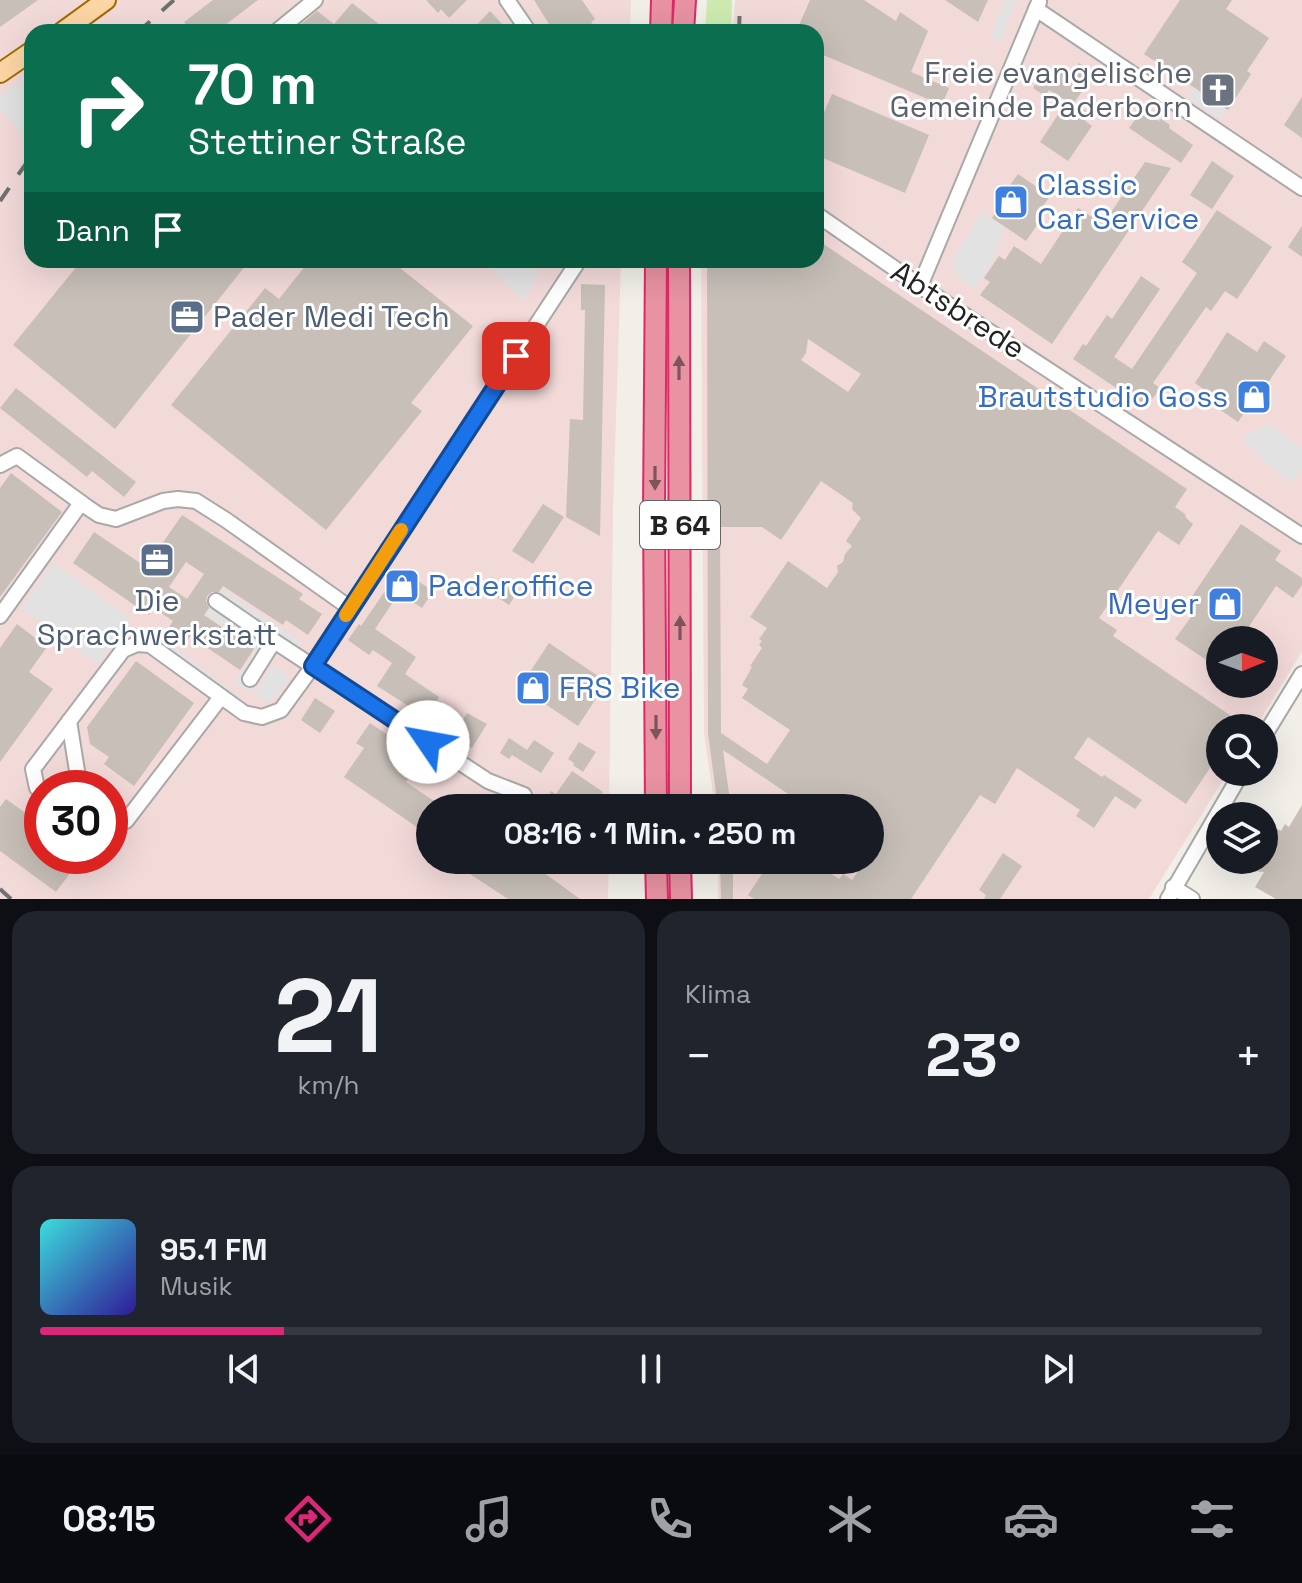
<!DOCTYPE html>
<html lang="de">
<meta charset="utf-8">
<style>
body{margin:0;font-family:"Space Grotesk",sans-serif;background:#20242c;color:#f1f3f6;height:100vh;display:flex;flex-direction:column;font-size:30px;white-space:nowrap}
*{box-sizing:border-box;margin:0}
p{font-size:26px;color:#9ea1a6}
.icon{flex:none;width:44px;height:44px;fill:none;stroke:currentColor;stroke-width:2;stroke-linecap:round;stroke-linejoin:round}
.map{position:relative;height:899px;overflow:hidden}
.sheet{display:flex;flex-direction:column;gap:12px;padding:12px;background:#0d0f14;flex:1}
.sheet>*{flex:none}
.top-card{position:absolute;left:24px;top:24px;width:800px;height:244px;border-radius:24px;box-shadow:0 8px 32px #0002;background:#0b6e4f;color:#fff;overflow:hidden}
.needle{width:52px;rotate:89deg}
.controls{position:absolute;left:1206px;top:626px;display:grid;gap:16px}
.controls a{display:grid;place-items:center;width:72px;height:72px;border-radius:50%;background:#171b24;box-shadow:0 8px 32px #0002;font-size:40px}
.speed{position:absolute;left:24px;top:770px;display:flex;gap:16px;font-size:40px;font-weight:700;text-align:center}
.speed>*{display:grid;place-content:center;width:104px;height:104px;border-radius:50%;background:#171b24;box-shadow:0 8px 32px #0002;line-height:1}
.speed .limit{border:12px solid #d22;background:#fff;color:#111}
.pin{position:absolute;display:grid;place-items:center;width:68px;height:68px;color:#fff;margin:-34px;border-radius:16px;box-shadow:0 4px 12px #0006}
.me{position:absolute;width:88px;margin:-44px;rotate:303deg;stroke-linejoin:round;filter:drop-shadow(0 0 6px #0008)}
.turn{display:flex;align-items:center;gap:28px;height:168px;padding:0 32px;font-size:36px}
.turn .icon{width:104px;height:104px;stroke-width:2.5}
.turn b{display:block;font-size:56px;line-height:68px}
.then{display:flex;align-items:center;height:76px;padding:0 32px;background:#0003;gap:16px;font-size:30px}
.big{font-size:60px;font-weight:700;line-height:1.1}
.sheet .tile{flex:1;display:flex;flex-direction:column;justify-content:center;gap:12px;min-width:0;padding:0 28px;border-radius:24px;background:#20242c}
.sheet .dial{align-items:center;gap:0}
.dial b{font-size:104px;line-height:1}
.song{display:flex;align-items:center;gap:24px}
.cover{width:96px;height:96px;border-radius:12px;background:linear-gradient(135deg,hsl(180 70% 55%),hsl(250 70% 35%))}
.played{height:8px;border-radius:4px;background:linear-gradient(90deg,#db2777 20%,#363941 20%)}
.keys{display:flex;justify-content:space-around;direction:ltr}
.heat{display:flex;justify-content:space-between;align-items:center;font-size:44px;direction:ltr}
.sheet .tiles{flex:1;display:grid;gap:12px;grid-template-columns:1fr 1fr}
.tile:last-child{grid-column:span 2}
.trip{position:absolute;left:416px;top:794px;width:468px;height:80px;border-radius:40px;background:#171b24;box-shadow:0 8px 32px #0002;font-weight:700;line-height:80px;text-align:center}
.menu{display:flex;height:128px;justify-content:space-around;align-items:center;background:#090b0e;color:#9ea1a6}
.menu .icon{width:56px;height:56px}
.menu .active{color:#db2777}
.menu b{font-size:36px;color:#f1f3f6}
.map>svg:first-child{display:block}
.commercial{fill:#f2dad9;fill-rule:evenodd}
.grass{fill:#cdebb0}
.parking{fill:#e2e2e2}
.building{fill:#c7bfb8;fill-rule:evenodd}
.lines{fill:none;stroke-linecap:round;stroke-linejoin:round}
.minor-casing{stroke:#a9a9a9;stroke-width:18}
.major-casing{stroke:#a06b00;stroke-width:22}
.highway-casing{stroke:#dc2a67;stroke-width:24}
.minor{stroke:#fff;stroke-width:14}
.major{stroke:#fcd6a4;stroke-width:18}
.highway{stroke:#e892a2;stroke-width:20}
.rail{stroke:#707070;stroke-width:4;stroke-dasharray:16 16;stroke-linecap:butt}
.oneway{fill:#7b545c}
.route-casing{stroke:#114b97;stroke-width:20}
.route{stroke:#1a73e8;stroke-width:14}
.slow{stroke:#f59e0b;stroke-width:14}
.labels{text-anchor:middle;stroke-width:6;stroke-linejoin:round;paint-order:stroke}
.shield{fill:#fff;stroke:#646464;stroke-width:2}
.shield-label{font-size:28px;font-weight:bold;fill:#222}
.worship-label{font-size:30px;fill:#5b616d;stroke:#fff;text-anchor:end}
.shop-label{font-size:30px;fill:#366cbe;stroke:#fff;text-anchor:start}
.street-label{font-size:30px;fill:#222;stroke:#fff}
.service-label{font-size:30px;fill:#4e5e75;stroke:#fff;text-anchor:start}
</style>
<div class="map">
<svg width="1302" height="899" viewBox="0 0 1302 899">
<rect width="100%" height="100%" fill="#f2efe9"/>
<g class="commercial">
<path d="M 0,0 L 631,0 L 630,32 L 32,32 L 32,260 L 621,260 L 613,512 L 609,808 L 430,808 L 430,860 L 609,860 L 608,899 L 0,899 ZM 42,788 L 110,788 L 110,856 L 42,856 Z"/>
<path d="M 735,0 L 1302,0 L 1302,652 L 1255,728 L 1220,728 L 1220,772 L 1228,772 L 1149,899 L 718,899 L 718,860 L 870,860 L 870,808 L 715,808 L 704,733 L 701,260 L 816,260 L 816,32 L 733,32 ZM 1220,640 L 1264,640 L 1264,684 L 1220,684 Z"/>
</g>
<path class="grass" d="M 707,0 L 732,0 L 731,32 L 705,32 Z"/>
<g class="parking">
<path d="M 1005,0 L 1017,0 L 1000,42 L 990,37 Z"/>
<path d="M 32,73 L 32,130 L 26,138 L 0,108 L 0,96 Z"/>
<path d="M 1193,88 L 1227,110 L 1221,120 L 1187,98 Z"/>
<path d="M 982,212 L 1005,227 L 1000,235 L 995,258 L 975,289 L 955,275 L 953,259 Z"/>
<path d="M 480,260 L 524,260 L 540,274 L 523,300 Z"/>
<path d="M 1269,424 L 1302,448 L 1302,469 L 1293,483 L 1265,463 L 1250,447 L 1242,436 Z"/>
<path d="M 54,563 L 131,619 L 98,664 L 21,608 Z"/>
<path d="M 222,589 L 302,642 L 296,652 L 283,644 L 251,693 L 234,682 L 257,647 L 205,614 Z"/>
<path d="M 165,640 L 243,699 L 240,703 L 162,644 Z"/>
<path d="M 273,665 L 290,676 L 279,694 L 276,693 L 269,703 L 255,694 Z"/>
</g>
<g class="building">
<path d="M 0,0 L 38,0 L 0,27 Z"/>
<path d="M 213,0 L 258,0 L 216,32 L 192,32 L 184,22 Z"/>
<path d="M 426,0 L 467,0 L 449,18 L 441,9 L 438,13 Z"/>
<path d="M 534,0 L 582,0 L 595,19 L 591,22 L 599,32 L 554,32 Z"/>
<path d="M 810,0 L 864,0 L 896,21 L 900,12 L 928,31 L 911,72 L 949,88 L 942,105 L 816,52 L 816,32 L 796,32 Z"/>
<path d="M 945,0 L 988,0 L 978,22 Z"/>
<path d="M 1180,0 L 1232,0 L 1226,9 L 1269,38 L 1247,71 L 1251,74 L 1228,110 L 1144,54 Z"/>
<path d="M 352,3 L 389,32 L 292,32 L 317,11 L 334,24 Z"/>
<path d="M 490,11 L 503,25 L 495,32 L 470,32 Z"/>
<path d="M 1079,63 L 1094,74 L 1074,103 L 1090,114 L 1085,121 L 1092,126 L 1068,161 L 1040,142 L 1067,101 L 1049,90 L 1045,96 L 1033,88 L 1040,78 L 1052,85 L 1062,70 L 1070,76 Z"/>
<path d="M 832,94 L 929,135 L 905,193 L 816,155 L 816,131 Z"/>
<path d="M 1302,97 L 1302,138 L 1284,125 Z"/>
<path d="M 1142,110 L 1159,121 L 1161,119 L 1170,125 L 1169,128 L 1193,145 L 1181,163 L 1129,128 Z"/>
<path d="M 1212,161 L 1234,176 L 1212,209 L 1190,195 Z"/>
<path d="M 1145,162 L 1171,168 L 1052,344 L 980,295 L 990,282 L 984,278 L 999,256 L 1005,260 L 1014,246 L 1041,264 L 1078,208 L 1103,224 Z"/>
<path d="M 1018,174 L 1050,196 L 1037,215 L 1042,218 L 1026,241 L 992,218 L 1010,191 L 1007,189 Z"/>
<path d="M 1217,210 L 1272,247 L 1237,299 L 1225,291 L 1211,311 L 1206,307 L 1153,383 L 1160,388 L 1146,408 L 1073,359 L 1083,344 L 1086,346 L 1107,315 L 1112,319 L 1141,276 L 1160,289 L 1114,357 L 1132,369 L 1197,273 L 1182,262 Z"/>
<path d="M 1302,226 L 1302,257 L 1288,247 Z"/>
<path d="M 816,239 L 1187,489 L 1175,507 L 1185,514 L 1186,518 L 1193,524 L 1179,545 L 1158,531 L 1099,618 L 1117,630 L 1113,636 L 1249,728 L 1220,728 L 1220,753 L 1186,804 L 1088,737 L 1074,758 L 1102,777 L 1104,775 L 1142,800 L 1135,809 L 1115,796 L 1094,828 L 1076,816 L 1080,810 L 1017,768 L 995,804 L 980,795 L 911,899 L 754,899 L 748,895 L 771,860 L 811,860 L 839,879 L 843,874 L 852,880 L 866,860 L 870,860 L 870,853 L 875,846 L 870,843 L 875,833 L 870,829 L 870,808 L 792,808 L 797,800 L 723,750 L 731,808 L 718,808 L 708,733 L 707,260 L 816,260 ZM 808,339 L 861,374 L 848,392 L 801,360 L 806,353 ZM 821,481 L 853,503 L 852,509 L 861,518 L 846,541 L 852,546 L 845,554 L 843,562 L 837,566 L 838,572 L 827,588 L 788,561 L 750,617 L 767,628 L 759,639 L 762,641 L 759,645 L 762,648 L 750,666 L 752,667 L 742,685 L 748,689 L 742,698 L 790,730 L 767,764 L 721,733 L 720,527 L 762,527 L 781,540 Z"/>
<path d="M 82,260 L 250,260 L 115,429 L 13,345 Z"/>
<path d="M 310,260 L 390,260 L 473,326 L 411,403 L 422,411 L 326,530 L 171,405 L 265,288 L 279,299 Z"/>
<path d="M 581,284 L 605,285 L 600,536 L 566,517 L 570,419 L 583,420 L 585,310 L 581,310 Z"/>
<path d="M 1227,332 L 1257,352 L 1264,341 L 1286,356 L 1248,412 L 1246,410 L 1238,422 L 1219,409 L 1223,403 L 1195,383 Z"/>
<path d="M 16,388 L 136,482 L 124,497 L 92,471 L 87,477 L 0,408 Z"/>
<path d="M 11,473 L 62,512 L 0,597 L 0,488 Z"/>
<path d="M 543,504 L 564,517 L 533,564 L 512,551 Z"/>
<path d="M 182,515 L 303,594 L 299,599 L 322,614 L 308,635 L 286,620 L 283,625 L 223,586 L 219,592 L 212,592 L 207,596 L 206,601 L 209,608 L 204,615 L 254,649 L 240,670 L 190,636 L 187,642 L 168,629 L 173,621 L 154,608 L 149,615 L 73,563 L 94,532 L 146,567 ZM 186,562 L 204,574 L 187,599 L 169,587 Z"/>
<path d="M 1241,524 L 1281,551 L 1275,560 L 1302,578 L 1302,585 L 1293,598 L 1276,586 L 1240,640 L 1220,640 L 1220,669 L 1175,639 L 1191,617 L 1182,611 Z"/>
<path d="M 400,569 L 433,591 L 422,608 L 399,593 L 375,629 L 416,657 L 405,674 L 439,697 L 426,717 L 377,686 L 392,663 L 373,650 L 369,655 L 348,640 L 359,624 L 361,626 Z"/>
<path d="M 492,577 L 516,594 L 509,605 L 484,588 Z"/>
<path d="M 17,624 L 47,647 L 29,672 L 53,689 L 0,762 L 0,648 Z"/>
<path d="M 549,643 L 607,682 L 578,726 L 520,687 Z"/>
<path d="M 136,661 L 194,703 L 134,786 L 104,764 L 109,757 L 90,744 L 87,727 Z"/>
<path d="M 315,698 L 335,711 L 320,733 L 301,720 Z"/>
<path d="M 467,713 L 487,724 L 472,748 L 453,736 Z"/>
<path d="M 370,723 L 422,758 L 406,782 L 444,808 L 430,808 L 430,836 L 344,777 L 364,748 L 356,743 Z"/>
<path d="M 509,738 L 527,750 L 534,740 L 554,753 L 541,773 L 512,755 L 509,759 L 500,753 Z"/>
<path d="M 579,742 L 596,752 L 583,772 L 573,765 L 574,763 L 568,759 Z"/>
<path d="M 572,771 L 603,792 L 592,808 L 556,808 L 545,802 L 551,791 L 556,794 Z"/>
<path d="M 6,799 L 42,825 L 42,856 L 83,856 L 56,892 L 0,851 L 0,807 Z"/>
<path d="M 1302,805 L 1302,899 L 1276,899 L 1255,887 L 1264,872 L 1241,870 L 1242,860 L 1264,860 L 1264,821 L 1281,831 L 1285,824 L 1289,827 Z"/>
<path d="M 1003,853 L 1022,866 L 1000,899 L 984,899 L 986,895 L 979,890 Z"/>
<path d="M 480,860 L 540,860 L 536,867 L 580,899 L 508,899 L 470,874 Z"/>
<path d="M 720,860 L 733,860 L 733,899 L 721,899 Z"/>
</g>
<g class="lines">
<defs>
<g id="minor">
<path d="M 507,0 L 529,32"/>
<path d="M 1036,9 L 1302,188"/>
<path d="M 276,32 L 315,0"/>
<path d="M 816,214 L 920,286 L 1302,536"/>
<path d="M 920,286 L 1039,2"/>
<path d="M 0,465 L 17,456 L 87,507 L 99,515 L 116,519 L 163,501 L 178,499 L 196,501 L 226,520 L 350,608"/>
<path d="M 216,601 L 274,641 L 488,781 L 524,795"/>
<path d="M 0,616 L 81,503"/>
<path d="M 250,679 L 274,641"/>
<path d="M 69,721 L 78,777 L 70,788"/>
<path d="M 1264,736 L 1302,674"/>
<path d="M 42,791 L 37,788 L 33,769 L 123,650 L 137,644 L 150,645 L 244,713 L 262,717 L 281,710 L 313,666 L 579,260"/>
<path d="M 110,810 L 126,821 L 221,697"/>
<path d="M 1173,887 L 1192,899"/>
<path d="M 1168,899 L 1242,772"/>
</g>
<g id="major">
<path d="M 62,32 L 106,0"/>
<path d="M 0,73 L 32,51"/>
</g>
<g id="highway">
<path d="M 661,32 L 662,0"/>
<path d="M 683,32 L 685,0"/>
<path d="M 656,260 L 654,509 L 656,808"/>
<path d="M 679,260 L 680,808"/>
<path d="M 656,860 L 657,899"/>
<path d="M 680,860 L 681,899"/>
</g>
</defs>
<use href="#minor" class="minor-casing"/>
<use href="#major" class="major-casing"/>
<use href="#highway" class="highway-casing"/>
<use href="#minor" class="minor"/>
<use href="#major" class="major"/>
<use href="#highway" class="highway"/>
<g class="rail">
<path d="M 138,32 L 174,0"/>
<path d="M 739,32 L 740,0"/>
<path d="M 0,201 L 32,155"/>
<path d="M 0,889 L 11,899"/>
</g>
</g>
<defs><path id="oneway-solid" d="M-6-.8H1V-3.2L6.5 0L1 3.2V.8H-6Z" transform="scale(2)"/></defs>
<g class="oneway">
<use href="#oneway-solid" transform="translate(679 368) rotate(-90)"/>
<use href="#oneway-solid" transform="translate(655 478) rotate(90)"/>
<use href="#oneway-solid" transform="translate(680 628) rotate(-90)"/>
<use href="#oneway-solid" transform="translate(656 727) rotate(90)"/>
</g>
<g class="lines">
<defs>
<path id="route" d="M 428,742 L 313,666 L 516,356"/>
</defs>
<use href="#route" class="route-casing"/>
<use href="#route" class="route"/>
<path class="slow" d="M 346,615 L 401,530"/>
</g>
<defs>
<symbol id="church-square" viewBox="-11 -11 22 22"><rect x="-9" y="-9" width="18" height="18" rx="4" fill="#6b7280" stroke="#fff"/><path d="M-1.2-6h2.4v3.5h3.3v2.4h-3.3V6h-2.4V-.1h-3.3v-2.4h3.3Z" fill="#fff"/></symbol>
<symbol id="shop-square" viewBox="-11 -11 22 22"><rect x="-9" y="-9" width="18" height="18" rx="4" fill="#3f7fe0" stroke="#fff"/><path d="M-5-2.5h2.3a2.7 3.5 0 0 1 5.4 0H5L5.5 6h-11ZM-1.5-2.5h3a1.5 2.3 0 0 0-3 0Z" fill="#fff"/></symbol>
<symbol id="office-square" viewBox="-11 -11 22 22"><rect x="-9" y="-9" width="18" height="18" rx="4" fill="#5c6f8a" stroke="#fff"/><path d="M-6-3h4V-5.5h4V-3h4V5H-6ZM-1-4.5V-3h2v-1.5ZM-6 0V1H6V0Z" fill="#fff"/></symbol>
</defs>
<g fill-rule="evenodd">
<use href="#church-square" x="1198" y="70" width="40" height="40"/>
<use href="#shop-square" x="991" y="182" width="40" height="40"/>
<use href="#office-square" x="167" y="297" width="40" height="40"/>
<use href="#shop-square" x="1234" y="377" width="40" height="40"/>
<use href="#office-square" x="137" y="540" width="40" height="40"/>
<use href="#shop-square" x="382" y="566" width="40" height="40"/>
<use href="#shop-square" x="1205" y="584" width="40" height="40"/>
<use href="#shop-square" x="513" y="668" width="40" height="40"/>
</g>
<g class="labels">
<rect class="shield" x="640" y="501" width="80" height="48" rx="6"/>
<g class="shield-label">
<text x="680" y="535">B 64</text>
</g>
<g class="worship-label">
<text x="1192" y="83">Freie evangelische<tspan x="1192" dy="34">Gemeinde Paderborn</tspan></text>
</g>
<g class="shop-label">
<text x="1037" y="195">Classic<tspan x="1037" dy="34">Car Service</tspan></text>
<text x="1228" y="407" text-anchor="end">Brautstudio Goss</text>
<text x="428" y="596">Paderoffice</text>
<text x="1199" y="614" text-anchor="end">Meyer</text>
<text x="559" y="698">FRS Bike</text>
</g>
<g class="street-label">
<text transform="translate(958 310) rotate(33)" y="10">Abtsbrede</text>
</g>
<g class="service-label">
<text x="213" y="327">Pader Medi Tech</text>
<text x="157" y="611" text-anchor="middle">Die<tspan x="157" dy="34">Sprachwerkstatt</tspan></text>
</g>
</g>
</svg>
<div class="controls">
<a><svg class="needle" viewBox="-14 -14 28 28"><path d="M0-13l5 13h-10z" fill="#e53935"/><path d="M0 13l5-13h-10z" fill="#9ea1a6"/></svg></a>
<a><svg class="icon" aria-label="search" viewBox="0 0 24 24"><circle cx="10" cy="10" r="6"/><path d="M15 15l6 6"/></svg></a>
<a><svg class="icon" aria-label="layers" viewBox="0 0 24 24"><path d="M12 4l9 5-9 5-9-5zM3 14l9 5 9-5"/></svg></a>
</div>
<div class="speed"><div class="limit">30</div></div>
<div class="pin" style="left:516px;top:356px;background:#d93025"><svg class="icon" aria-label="arrive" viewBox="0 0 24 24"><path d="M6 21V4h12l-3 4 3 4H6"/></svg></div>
<svg class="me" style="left:428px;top:742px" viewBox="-20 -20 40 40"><circle r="19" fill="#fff"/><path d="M0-13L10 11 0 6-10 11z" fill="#1a73e8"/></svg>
<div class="trip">08:16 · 1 Min. · 250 m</div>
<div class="top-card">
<div class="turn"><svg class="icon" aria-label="right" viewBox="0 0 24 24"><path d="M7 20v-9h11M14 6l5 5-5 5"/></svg><div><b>70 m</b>Stettiner Straße</div></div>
<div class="then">Dann<svg class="icon" aria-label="arrive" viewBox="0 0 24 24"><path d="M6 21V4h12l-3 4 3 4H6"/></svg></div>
</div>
</div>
<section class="sheet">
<div class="tiles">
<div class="tile dial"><b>21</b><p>km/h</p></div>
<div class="tile"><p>Klima</p>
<div class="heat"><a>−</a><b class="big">23°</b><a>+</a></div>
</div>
<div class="tile">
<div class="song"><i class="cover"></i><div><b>95.1 FM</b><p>Musik</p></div></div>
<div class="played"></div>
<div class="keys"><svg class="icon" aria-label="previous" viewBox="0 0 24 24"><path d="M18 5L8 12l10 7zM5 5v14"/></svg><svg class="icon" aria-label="pause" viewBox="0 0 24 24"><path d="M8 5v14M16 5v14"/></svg><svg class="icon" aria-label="next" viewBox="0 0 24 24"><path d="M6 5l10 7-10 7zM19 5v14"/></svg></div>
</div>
</div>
</section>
<nav class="menu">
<b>08:15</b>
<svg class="icon active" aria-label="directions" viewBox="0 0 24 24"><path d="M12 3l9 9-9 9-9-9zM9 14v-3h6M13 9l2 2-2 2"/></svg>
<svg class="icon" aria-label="music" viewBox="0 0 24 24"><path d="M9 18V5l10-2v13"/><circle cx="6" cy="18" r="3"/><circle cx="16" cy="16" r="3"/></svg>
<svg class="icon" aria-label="phone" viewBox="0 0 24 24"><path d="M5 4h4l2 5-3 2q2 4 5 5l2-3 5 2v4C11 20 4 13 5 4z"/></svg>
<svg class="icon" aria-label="climate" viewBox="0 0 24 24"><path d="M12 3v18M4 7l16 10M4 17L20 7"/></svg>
<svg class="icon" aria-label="car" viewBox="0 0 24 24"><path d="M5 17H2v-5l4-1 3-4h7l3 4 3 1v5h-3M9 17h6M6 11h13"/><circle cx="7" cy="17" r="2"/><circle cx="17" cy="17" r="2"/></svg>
<svg class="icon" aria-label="filters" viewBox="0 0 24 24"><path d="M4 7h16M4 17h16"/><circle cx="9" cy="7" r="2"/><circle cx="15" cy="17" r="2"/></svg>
</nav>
